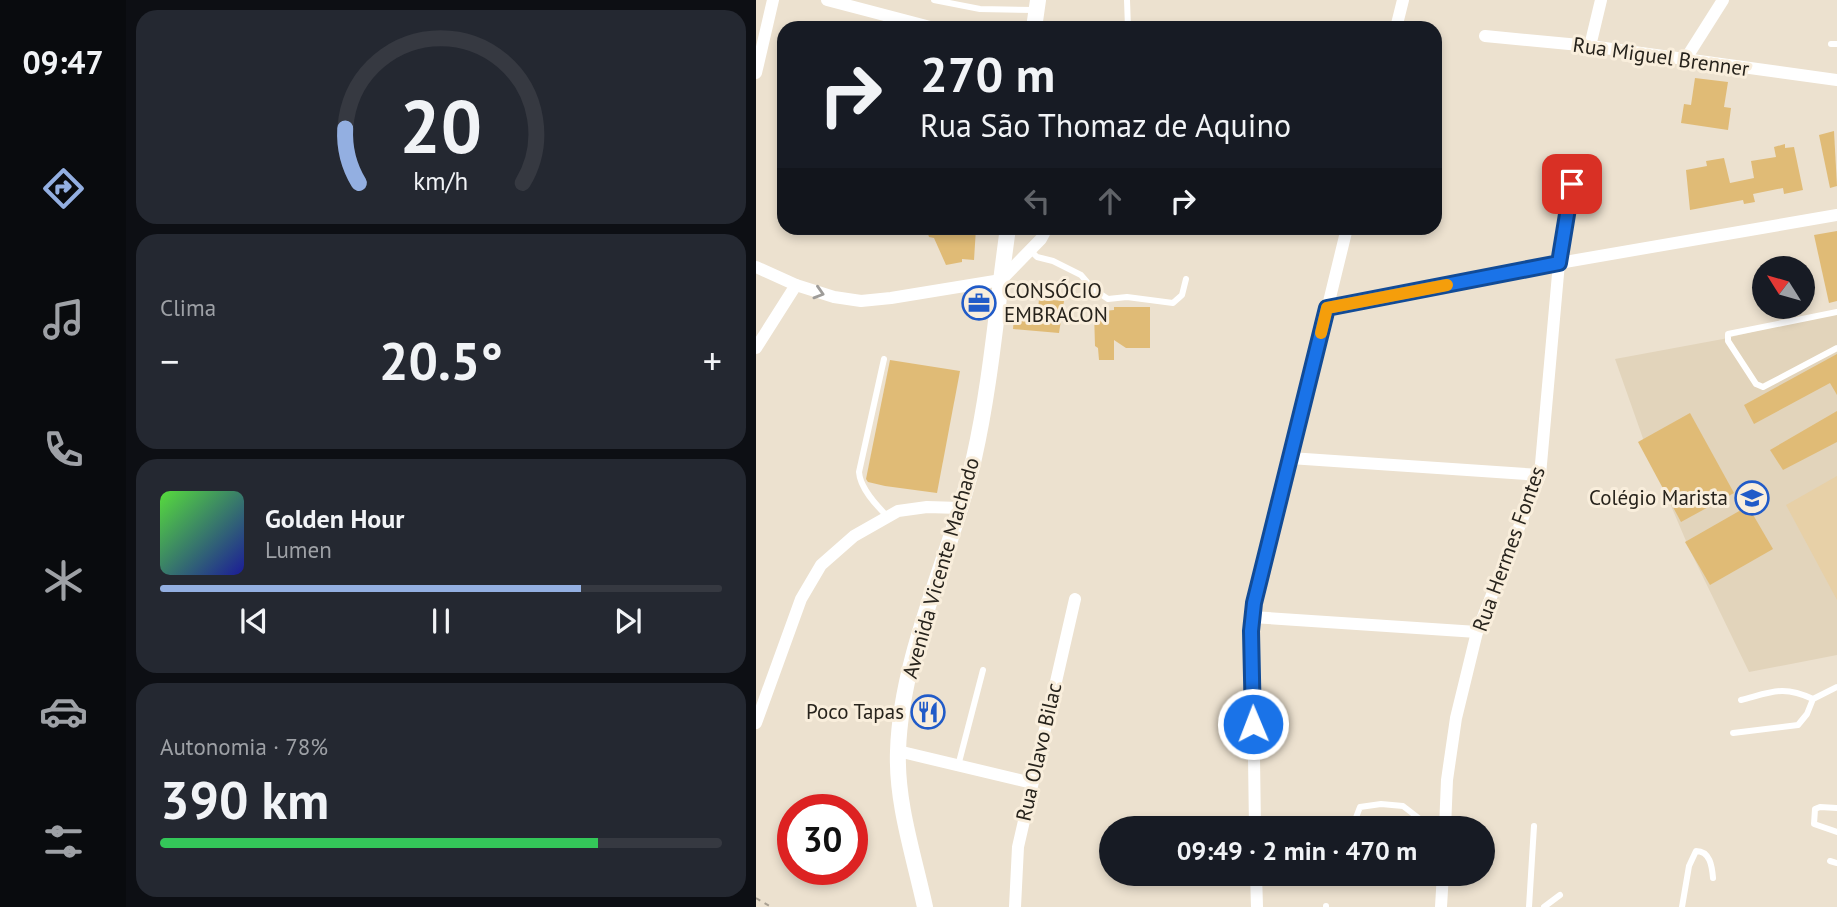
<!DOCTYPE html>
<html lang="pt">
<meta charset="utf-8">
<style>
body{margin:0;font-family:"PT Sans",sans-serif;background:#242831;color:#f1f3f6;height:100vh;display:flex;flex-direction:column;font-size:26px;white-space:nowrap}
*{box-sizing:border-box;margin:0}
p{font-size:23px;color:#9ea1a6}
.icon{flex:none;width:38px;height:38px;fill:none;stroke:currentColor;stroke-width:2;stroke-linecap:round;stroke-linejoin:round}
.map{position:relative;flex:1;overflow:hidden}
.drawer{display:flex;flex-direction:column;gap:10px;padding:10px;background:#0d0f14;width:630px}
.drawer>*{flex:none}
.banner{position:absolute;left:21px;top:21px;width:665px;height:214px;border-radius:21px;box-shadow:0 4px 10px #0003;background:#171b24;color:#f1f3f6;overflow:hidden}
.needle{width:46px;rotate:307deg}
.buttons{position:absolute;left:996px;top:256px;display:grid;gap:14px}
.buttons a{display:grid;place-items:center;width:63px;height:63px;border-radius:50%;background:#171b24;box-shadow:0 4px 10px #0003;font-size:35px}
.speed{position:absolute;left:21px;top:794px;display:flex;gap:14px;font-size:35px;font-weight:700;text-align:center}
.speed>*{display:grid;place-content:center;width:91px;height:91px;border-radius:50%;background:#171b24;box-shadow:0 4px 10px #0003;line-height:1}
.speed .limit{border:10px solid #d22;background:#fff;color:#111}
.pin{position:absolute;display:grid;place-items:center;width:60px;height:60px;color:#fff;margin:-30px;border-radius:14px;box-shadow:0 4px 10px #0006}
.me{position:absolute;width:77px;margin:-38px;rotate:359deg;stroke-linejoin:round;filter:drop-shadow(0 0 5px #0008)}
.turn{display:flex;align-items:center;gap:24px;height:147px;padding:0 28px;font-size:32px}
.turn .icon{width:91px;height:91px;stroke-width:2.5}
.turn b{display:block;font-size:49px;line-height:60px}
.lanes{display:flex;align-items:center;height:66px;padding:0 28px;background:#0003;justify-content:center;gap:35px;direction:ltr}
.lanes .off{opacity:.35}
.big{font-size:52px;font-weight:700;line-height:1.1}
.drawer .tile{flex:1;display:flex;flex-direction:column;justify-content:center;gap:10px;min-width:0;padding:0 24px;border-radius:21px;background:#242831}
.drawer .dial{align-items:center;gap:0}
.dial svg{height:182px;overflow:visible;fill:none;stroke:#363941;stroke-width:7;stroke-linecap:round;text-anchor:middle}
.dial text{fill:#f1f3f6;stroke:none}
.song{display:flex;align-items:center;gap:21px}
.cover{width:84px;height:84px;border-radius:10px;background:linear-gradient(135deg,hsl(110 70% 55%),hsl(240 70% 35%))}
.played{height:7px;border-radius:4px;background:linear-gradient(90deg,#93afe1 75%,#363941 75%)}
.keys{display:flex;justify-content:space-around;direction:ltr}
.heat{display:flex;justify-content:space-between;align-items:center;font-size:38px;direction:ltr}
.charge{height:10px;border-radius:5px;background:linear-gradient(90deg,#34c759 78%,#363941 0)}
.trip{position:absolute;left:343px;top:816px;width:396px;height:70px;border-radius:35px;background:#171b24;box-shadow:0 4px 10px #0003;font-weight:700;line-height:70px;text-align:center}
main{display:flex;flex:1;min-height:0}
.tab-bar{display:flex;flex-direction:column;width:126px;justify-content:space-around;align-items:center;background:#090b0e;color:#9ea1a6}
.tab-bar .icon{width:49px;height:49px}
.tab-bar .current{color:#93afe1}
.tab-bar b{font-size:32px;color:#f1f3f6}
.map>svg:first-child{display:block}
.built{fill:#e2d4bb}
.green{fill:#e7d0a7}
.building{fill:#e0bb76}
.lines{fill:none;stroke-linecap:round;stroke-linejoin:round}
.path{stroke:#a9a092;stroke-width:2;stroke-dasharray:5 5;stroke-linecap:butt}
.service{stroke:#fff;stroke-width:6}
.minor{stroke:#fff;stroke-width:12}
.tertiary{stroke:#fff;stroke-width:16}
.oneway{stroke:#9e9c99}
.route-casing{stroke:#114b97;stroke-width:18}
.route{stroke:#1a73e8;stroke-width:12}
.slow{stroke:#f59e0b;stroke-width:12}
.labels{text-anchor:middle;stroke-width:6;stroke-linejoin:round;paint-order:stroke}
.street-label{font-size:21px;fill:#27231c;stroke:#f9eedc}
.poi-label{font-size:21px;fill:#27231c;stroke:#f9eedc;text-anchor:end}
</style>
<main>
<nav class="tab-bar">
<b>09:47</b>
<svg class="icon current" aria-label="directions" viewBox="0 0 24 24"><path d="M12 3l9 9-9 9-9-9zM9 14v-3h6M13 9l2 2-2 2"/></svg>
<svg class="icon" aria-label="music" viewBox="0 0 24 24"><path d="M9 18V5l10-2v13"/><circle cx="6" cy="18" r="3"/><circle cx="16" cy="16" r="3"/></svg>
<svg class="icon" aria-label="phone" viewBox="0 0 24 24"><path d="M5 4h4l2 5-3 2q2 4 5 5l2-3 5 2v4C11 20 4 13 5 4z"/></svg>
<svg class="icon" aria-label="climate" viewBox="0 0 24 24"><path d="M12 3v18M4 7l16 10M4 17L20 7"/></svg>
<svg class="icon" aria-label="car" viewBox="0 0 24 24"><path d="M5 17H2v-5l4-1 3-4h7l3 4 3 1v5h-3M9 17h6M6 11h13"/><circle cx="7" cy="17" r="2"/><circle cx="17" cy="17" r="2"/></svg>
<svg class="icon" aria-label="filters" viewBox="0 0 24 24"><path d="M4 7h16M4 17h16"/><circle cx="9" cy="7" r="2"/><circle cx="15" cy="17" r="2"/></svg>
</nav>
<section class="drawer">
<div class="tile dial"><svg viewBox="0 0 100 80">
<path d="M14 69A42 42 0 1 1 86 69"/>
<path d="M14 69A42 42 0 0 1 8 45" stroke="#93afe1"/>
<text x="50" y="56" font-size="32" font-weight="700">20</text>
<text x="50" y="72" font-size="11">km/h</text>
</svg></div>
<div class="tile"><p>Clima</p>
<div class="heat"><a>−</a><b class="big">20.5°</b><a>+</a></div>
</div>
<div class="tile">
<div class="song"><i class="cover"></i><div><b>Golden Hour</b><p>Lumen</p></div></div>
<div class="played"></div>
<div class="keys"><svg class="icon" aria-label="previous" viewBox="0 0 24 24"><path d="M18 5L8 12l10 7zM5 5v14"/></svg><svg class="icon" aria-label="pause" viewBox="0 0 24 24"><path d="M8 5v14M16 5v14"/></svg><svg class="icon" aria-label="next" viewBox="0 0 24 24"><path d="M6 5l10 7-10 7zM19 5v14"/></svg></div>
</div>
<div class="tile"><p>Autonomia · 78%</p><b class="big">390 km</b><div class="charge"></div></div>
</section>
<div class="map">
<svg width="1081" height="907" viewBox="0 0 1081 907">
<rect width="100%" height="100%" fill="#ece1cf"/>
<path class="built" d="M 1081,311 L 1081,655 L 993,672 L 933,548 L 890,447 L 859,359 L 967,339 Z"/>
<path class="green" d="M 1081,476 L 1081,600 L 1030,505 Z"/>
<g class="building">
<path d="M 939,78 L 972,82 L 968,107 L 975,108 L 972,130 L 925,123 L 928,104 L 935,105 Z"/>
<path d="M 1078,131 L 1081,186 L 1074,188 L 1063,135 Z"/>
<path d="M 1029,144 L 1029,148 L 1038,147 L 1047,190 L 1028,194 L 1027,188 L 997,194 L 999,202 L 988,204 L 987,200 L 934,210 L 930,170 L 951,166 L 950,161 L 968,158 L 974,183 L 998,178 L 995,161 L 1020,157 L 1018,147 Z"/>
<path d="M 170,228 L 220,228 L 218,260 L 206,259 L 206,262 L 190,265 L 178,238 L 173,237 Z"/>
<path d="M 1081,231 L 1081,301 L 1073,303 L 1058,235 Z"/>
<path d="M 283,299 L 308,301 L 303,333 L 257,329 L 258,318 L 281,320 Z"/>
<path d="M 358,307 L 394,307 L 394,348 L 370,348 L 358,340 L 358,360 L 343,360 L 342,348 L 339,346 L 338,312 L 358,310 Z"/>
<path d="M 1081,354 L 1081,395 L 1074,383 L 998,424 L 988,405 Z"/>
<path d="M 134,360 L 204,371 L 181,493 L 129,486 L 112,482 L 110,479 Z"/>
<path d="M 1081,411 L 1081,442 L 1027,470 L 1014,450 Z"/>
<path d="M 934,413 L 978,493 L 925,522 L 882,442 Z"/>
<path d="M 992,506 L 1017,549 L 954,585 L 929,542 Z"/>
</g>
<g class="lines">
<path class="path" d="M 0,898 L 15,907"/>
<g class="service">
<path d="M 178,0 L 224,9 L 279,10"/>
<path d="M 371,0 L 372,28"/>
<path d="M 1075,44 L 1081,44"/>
<path d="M 274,250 L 281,257 L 297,261 L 325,275 L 337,289 L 352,299 L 371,297 L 417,303 L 426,295 L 430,279"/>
<path d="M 1081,312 L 972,334 L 972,341 L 1000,384 L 1007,387 L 1081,348"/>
<path d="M 128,359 L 103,472 C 104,488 120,505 131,516"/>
<path d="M 985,700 C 1016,692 1027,685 1057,699"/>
<path d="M 977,733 L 1042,725 L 1051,714 L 1057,699 L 1081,687"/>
<path d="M 202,766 L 227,670"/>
<path d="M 1081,808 L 1064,807 L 1059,809 L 1058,824 L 1081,832"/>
<path d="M 596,828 L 604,807 L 625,804 L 647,806 L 669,823 L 689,826"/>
<path d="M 1074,861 L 1081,863"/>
<path d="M 570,907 L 570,906"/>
<path d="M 773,907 L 778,826"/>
<path d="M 788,907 L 804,895"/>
<path d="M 926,907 L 933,866 L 940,851 C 954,851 956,866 957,878"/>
</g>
<g class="minor">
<path d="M 71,0 L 178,28"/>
<path d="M 640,28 L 647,0"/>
<path d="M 729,36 L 834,46 L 1081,80"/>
<path d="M 834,46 L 845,0"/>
<path d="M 929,60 L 967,0"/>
<path d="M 0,73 L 17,0"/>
<path d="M 0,267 L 40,285 L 78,297 L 105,301 L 135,298 L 245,280 L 285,239 L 291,228"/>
<path d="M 571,308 L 803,263 L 1081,215"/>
<path d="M 0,348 L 40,285"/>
<path d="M 534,458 L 784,475"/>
<path d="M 496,617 L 721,632"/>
<path d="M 0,723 L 45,599 L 65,565 L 98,536 L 142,511 L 171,507 L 204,508"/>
<path d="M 142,751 L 276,783"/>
<path d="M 499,828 L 496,617 L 591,228"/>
<path d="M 689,828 L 691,780 L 700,718 L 721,632 L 784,475 L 803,263 L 816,184"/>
<path d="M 500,873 L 501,907"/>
<path d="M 259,907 L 262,847 L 319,599"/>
<path d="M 685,907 L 687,873"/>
</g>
<g class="tertiary">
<path d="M 278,28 L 282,0"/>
<path d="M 169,907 C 158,856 140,803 142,751 C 145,652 196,554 218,458 C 235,383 241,304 252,228"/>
</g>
</g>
<defs><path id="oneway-chevron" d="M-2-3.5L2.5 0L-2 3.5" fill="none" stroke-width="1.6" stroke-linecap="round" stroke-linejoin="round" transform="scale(1.75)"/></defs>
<use class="oneway" href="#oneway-chevron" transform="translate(63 293) rotate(17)"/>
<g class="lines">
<defs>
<path id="route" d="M 497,724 L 495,631 L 498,603 L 571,308 L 803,263 L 816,184"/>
</defs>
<use href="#route" class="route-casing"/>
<use href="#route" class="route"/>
<path class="slow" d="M 565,333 L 571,308 L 691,285"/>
</g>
<defs>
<symbol id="office-ring" viewBox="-11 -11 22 22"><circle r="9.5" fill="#f9eedc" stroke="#215bc8" stroke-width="1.5"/><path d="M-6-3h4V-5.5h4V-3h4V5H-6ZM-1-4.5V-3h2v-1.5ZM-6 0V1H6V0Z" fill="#215bc8"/></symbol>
<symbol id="school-ring" viewBox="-11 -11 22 22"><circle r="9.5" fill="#f9eedc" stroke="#215bc8" stroke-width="1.5"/><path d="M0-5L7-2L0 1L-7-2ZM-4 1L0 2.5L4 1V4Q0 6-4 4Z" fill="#215bc8"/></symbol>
<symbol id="restaurant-ring" viewBox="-11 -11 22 22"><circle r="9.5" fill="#f9eedc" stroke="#215bc8" stroke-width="1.5"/><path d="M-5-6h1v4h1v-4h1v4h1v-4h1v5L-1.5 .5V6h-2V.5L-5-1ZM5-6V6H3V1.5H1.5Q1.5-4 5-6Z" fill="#215bc8"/></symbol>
</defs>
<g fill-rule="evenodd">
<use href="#office-ring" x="204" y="284" width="38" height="38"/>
<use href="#school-ring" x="977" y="479" width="38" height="38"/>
<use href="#restaurant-ring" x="153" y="693" width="38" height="38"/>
</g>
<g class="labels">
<g class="street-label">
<text transform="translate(905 57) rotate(8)" y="7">Rua Miguel Brenner</text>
<text transform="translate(753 549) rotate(-70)" y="7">Rua Hermes Fontes</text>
<text transform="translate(185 568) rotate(-74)" y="7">Avenida Vicente Machado</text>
<text transform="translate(283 752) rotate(-77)" y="7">Rua Olavo Bilac</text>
</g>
<g class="poi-label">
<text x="248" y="298" text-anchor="start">CONSÓCIO<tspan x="248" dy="24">EMBRACON</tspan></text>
<text x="972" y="505">Colégio Marista</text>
<text x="148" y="719">Poco Tapas</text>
</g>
</g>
</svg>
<div class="buttons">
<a><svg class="needle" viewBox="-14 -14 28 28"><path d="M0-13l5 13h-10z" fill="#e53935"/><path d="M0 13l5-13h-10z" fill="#9ea1a6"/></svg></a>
</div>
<div class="speed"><div class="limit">30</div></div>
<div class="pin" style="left:816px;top:184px;background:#d93025"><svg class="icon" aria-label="arrive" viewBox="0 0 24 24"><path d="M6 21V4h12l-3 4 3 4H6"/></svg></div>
<svg class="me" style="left:497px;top:724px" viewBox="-20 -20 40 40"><circle r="17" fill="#1a73e8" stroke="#fff" stroke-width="3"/><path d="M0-11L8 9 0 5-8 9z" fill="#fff"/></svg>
<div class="trip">09:49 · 2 min · 470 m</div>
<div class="banner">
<div class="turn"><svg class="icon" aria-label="right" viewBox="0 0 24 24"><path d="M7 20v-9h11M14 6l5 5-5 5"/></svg><div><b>270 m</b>Rua São Thomaz de Aquino</div></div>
<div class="lanes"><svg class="icon off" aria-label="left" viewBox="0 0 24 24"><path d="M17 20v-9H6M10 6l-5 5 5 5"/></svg><svg class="icon off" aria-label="ahead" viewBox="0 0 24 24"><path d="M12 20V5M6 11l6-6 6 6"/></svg><svg class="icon" aria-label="right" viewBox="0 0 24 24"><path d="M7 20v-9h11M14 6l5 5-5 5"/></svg></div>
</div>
</div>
</main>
